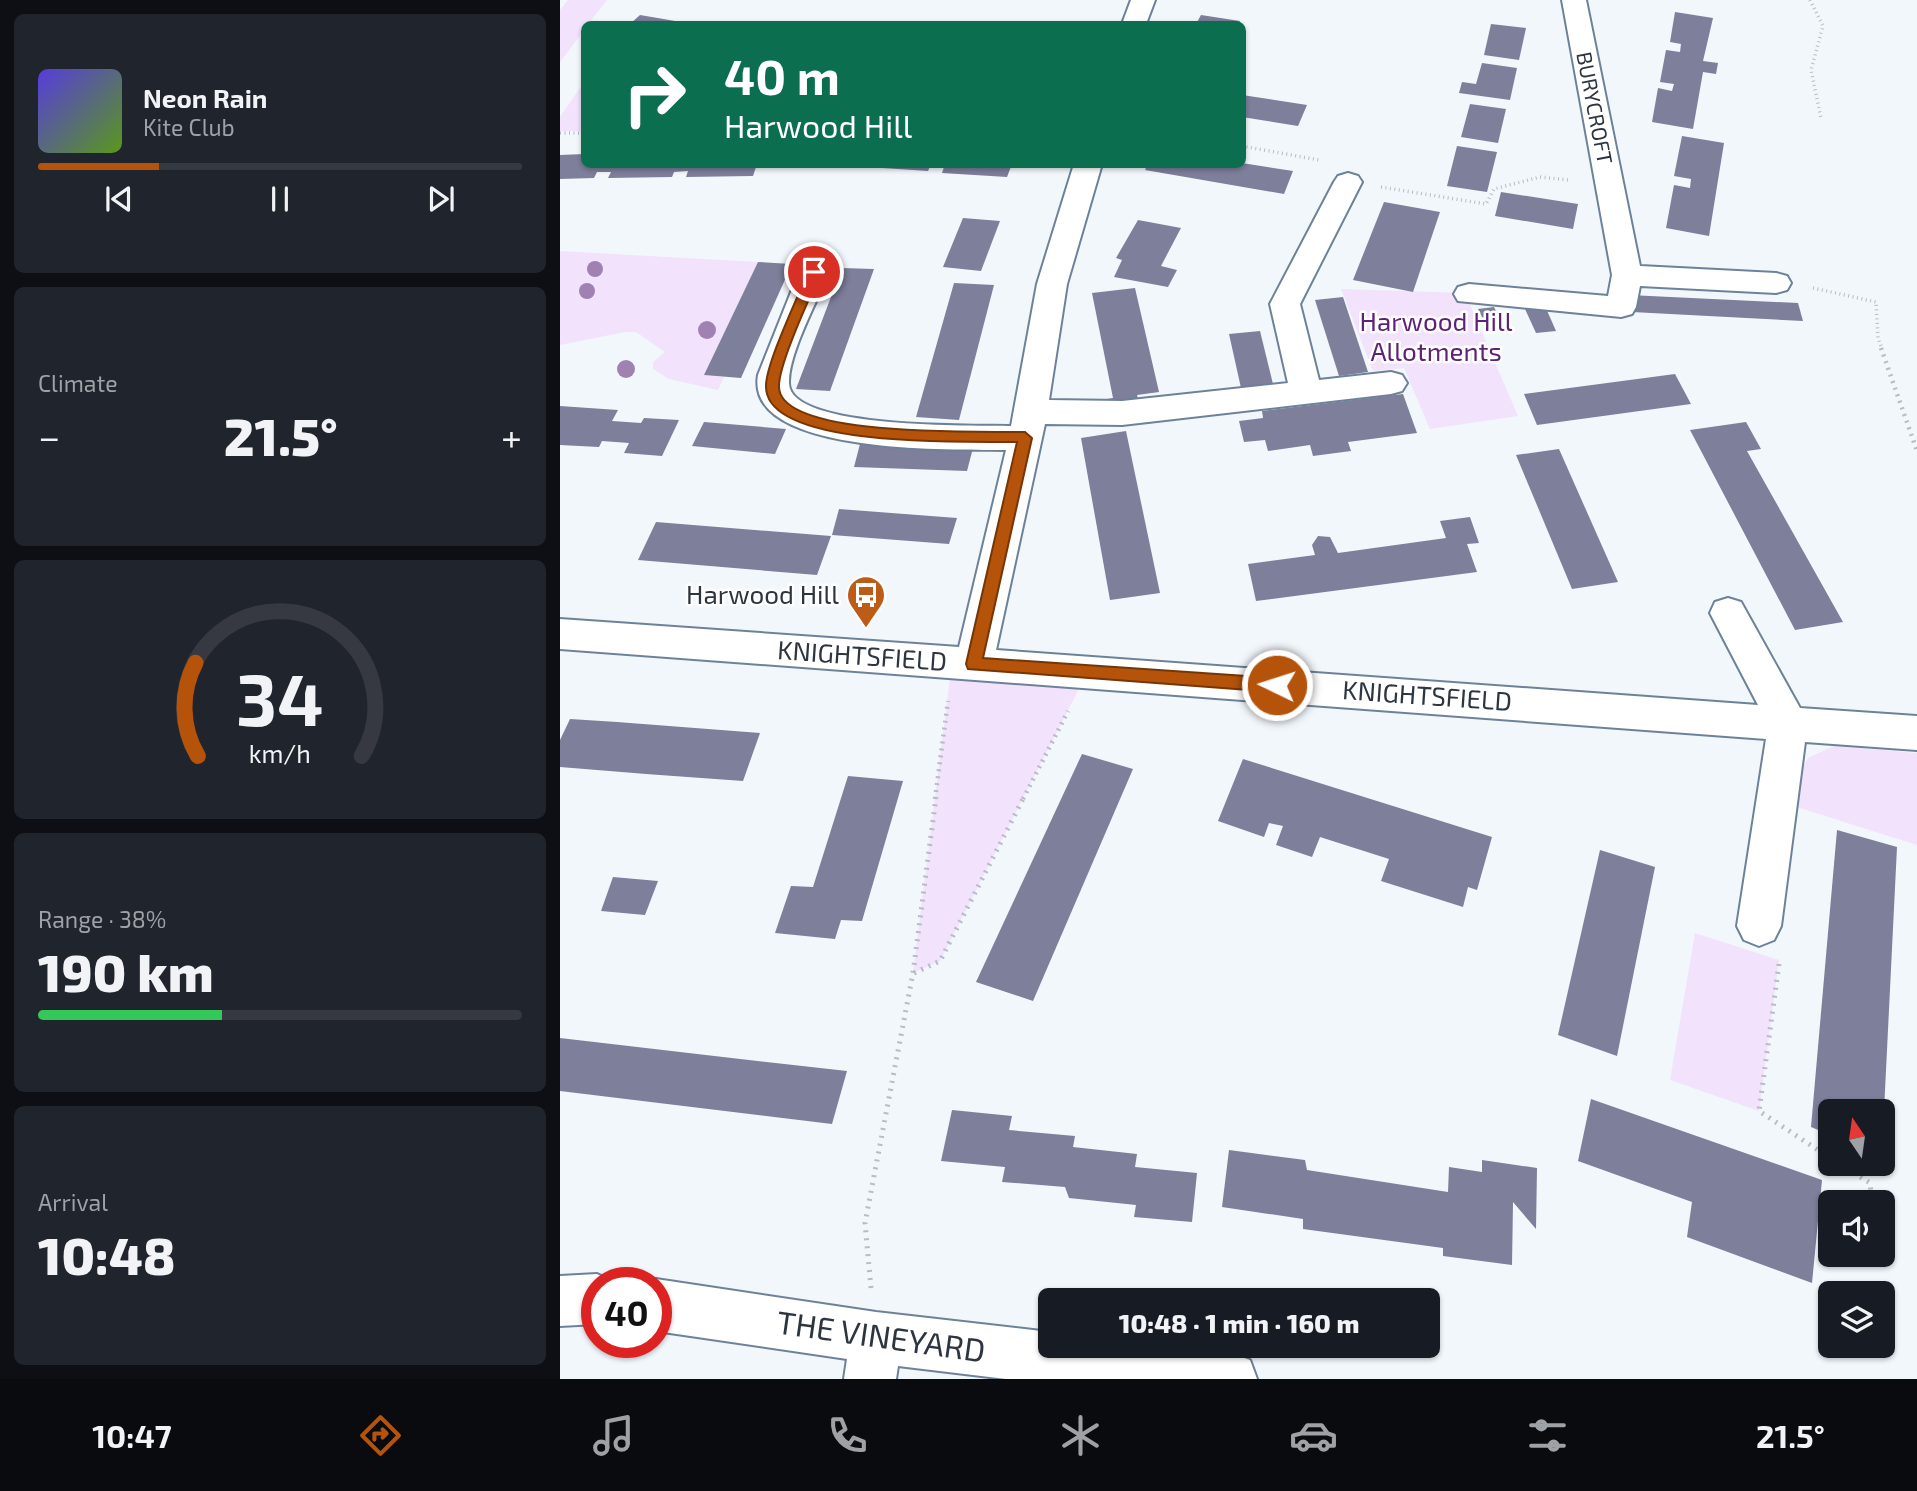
<!DOCTYPE html>
<meta charset="utf-8">
<style>
body{margin:0;font-family:"Exo 2",sans-serif;background:#20242c;color:#f1f3f6;height:100vh;display:flex;flex-direction:column;font-size:26px;white-space:nowrap}
*{box-sizing:border-box;margin:0}
p{font-size:23px;color:#9ea1a6}
.icon{flex:none;width:38px;height:38px;fill:none;stroke:currentColor;stroke-width:2;stroke-linecap:round;stroke-linejoin:round}
.map{position:relative;flex:1;overflow:hidden}
.side{display:flex;flex-direction:column;gap:14px;padding:14px;background:#0d0f14;width:560px}
.side>*{flex:none}
.top-card{position:absolute;left:21px;top:21px;width:665px;height:147px;border-radius:10px;box-shadow:0 2px 5px #0004;background:#0b6e4f;color:#fff;overflow:hidden}
.needle{width:46px;rotate:347deg}
.buttons{position:absolute;left:1258px;top:1099px;display:grid;gap:14px}
.buttons a{display:grid;place-items:center;width:77px;height:77px;border-radius:10px;background:#171b24;box-shadow:0 2px 5px #0004;font-size:35px}
.speed{position:absolute;left:21px;top:1267px;display:flex;gap:14px;font-size:35px;font-weight:700;text-align:center}
.speed>*{display:grid;place-content:center;width:91px;height:91px;border-radius:50%;background:#171b24;box-shadow:0 2px 5px #0004;line-height:1}
.speed .limit{border:10px solid #d22;background:#fff;color:#111}
.pin{position:absolute;display:grid;place-items:center;width:60px;height:60px;color:#fff;margin:-30px;border:4px solid #fff;border-radius:50%;box-shadow:0 2px 7px #0007}
.me{position:absolute;width:77px;margin:-38px;rotate:274deg;stroke-linejoin:round;filter:drop-shadow(0 0 5px #0008)}
.turn{display:flex;align-items:center;gap:24px;height:147px;padding:0 28px;font-size:32px}
.turn .icon{width:91px;height:91px;stroke-width:2.5}
.turn b{display:block;font-size:49px;line-height:60px}
.big{font-size:52px;font-weight:800;line-height:1.1}
.side .card{flex:1;display:flex;flex-direction:column;justify-content:center;gap:10px;min-width:0;padding:0 24px;border-radius:10px;background:#20242c}
.side .dial{align-items:center;gap:0}
.dial svg{height:182px;overflow:visible;fill:none;stroke:#363941;stroke-width:7;stroke-linecap:round;text-anchor:middle}
.dial text{fill:#f1f3f6;stroke:none}
.song{display:flex;align-items:center;gap:21px}
.cover{width:84px;height:84px;border-radius:10px;background:linear-gradient(135deg,hsl(250 70% 55%),hsl(90 70% 35%))}
.played{height:7px;border-radius:4px;background:linear-gradient(90deg,#b45309 25%,#363941 25%)}
.keys{display:flex;justify-content:space-around;direction:ltr}
.heat{display:flex;justify-content:space-between;align-items:center;font-size:38px;direction:ltr}
.charge{height:10px;border-radius:5px;background:linear-gradient(90deg,#34c759 38%,#363941 0)}
.trip{position:absolute;left:478px;top:1288px;width:402px;height:70px;border-radius:10px;background:#171b24;box-shadow:0 2px 5px #0004;font-weight:800;line-height:70px;text-align:center}
.tab-bar{display:flex;height:112px;justify-content:space-around;align-items:center;background:#090b0e;color:#9ea1a6}
.tab-bar .icon{width:49px;height:49px}
.tab-bar .selected{color:#b45309}
.tab-bar b{font-size:32px;color:#f1f3f6}
main{display:flex;flex:1;min-height:0}
.map>svg:first-child{display:block}
.green{fill:#f2e2fb}
.building{fill:#7d7f9b}
.lines{fill:none;stroke-linecap:round;stroke-linejoin:round}
.minor-casing{stroke:#6d8299;stroke-width:4}
.path-far2{stroke:#b6bdc3;stroke-width:3.5;stroke-dasharray:1 3.5;stroke-linecap:butt}
.path-far1{stroke:#b6bdc3;stroke-width:4.5;stroke-dasharray:2 5;stroke-linecap:butt}
.path{stroke:#b6bdc3;stroke-width:5;stroke-dasharray:2 6;stroke-linecap:butt}
.minor{fill:#fff;fill-rule:evenodd}
.tree{fill:#a082b2}
.route{fill:#b45309;stroke:#753606;stroke-width:2}
.labels{text-anchor:middle;stroke-width:5;stroke-linejoin:round;paint-order:stroke}
.far-street-label{font-size:21px;fill:#2d3640;stroke:#fff}
.park-label{font-size:26px;fill:#5d2275;stroke:#fff}
.poi-label{font-size:26px;fill:#2d3640;stroke:#fff;text-anchor:end}
.street-label{font-size:26px;fill:#2d3640;stroke:#fff}
.near-street-label{font-size:32px;fill:#2d3640;stroke:#fff}
</style>
<main>
<section class="side">
<div class="card">
<div class="song"><i class="cover"></i><div><b>Neon Rain</b><p>Kite Club</p></div></div>
<div class="played"></div>
<div class="keys"><svg class="icon" aria-label="previous" viewBox="0 0 24 24"><path d="M18 5L8 12l10 7zM5 5v14"/></svg><svg class="icon" aria-label="pause" viewBox="0 0 24 24"><path d="M8 5v14M16 5v14"/></svg><svg class="icon" aria-label="next" viewBox="0 0 24 24"><path d="M6 5l10 7-10 7zM19 5v14"/></svg></div>
</div>
<div class="card"><p>Climate</p>
<div class="heat"><a>−</a><b class="big">21.5°</b><a>+</a></div>
</div>
<div class="card dial"><svg viewBox="0 0 100 80">
<path d="M14 69A42 42 0 1 1 86 69"/>
<path d="M14 69A42 42 0 0 1 13 28" stroke="#b45309"/>
<text x="50" y="56" font-size="32" font-weight="700">34</text>
<text x="50" y="72" font-size="11">km/h</text>
</svg></div>
<div class="card"><p>Range · 38%</p><b class="big">190 km</b><div class="charge"></div></div>
<div class="card"><p>Arrival</p><b class="big">10:48</b></div>
</section>
<div class="map">
<svg width="1357" height="1379" viewBox="0 0 1357 1379">
<rect width="100%" height="100%" fill="#f2f7fc"/>
<g class="green">
<path d="M 8,0 L 47,0 L 28,24 L 24,24 L 24,30 L 0,62 L 0,10 Z"/>
<path d="M 24,82 L 24,131 L 0,131 L 0,117 Z"/>
<path d="M 0,251 L 198,262 L 144,375 L 164,377 L 158,390 L 109,379 L 93,369 L 93,362 L 105,352 L 76,332 L 65,332 L 0,345 Z"/>
<path d="M 781,289 L 905,293 L 958,416 L 870,429 L 844,368 L 813,371 Z"/>
<path d="M 392,662 L 528,671 L 380,961 L 353,973 Z"/>
<path d="M 1274,746 L 1357,753 L 1357,845 L 1224,803 L 1248,758 Z"/>
<path d="M 1135,933 L 1219,960 L 1199,1111 L 1110,1080 Z"/>
</g>
<g class="building">
<path d="M 1115,12 L 1153,18 L 1143,61 L 1158,63 L 1156,74 L 1143,72 L 1133,129 L 1092,122 L 1098,88 L 1112,91 L 1114,84 L 1100,82 L 1106,50 L 1120,52 L 1121,44 L 1110,42 Z"/>
<path d="M 80,15 L 127,23 L 126,24 L 70,24 Z"/>
<path d="M 641,15 L 680,21 L 678,24 L 636,24 Z"/>
<path d="M 931,24 L 966,28 L 959,60 L 924,55 Z"/>
<path d="M 922,63 L 957,68 L 950,100 L 899,93 L 902,82 L 916,84 Z"/>
<path d="M 682,95 L 747,105 L 738,126 L 682,117 Z"/>
<path d="M 910,104 L 946,109 L 938,143 L 901,137 Z"/>
<path d="M 1122,136 L 1164,143 L 1149,236 L 1106,228 L 1114,185 L 1130,188 L 1131,179 L 1114,176 Z"/>
<path d="M 897,146 L 937,152 L 927,192 L 887,186 Z"/>
<path d="M 24,154 L 24,164 L 197,164 L 193,176 L 126,177 L 128,171 L 114,172 L 112,177 L 48,178 L 51,172 L 37,172 L 34,178 L 0,179 L 0,155 Z"/>
<path d="M 682,163 L 733,171 L 724,194 L 585,170 L 588,164 Z"/>
<path d="M 308,164 L 371,164 L 368,171 L 307,167 Z"/>
<path d="M 378,164 L 452,164 L 447,177 L 382,173 L 384,167 Z"/>
<path d="M 941,192 L 1018,204 L 1013,229 L 935,216 Z"/>
<path d="M 824,202 L 880,212 L 853,292 L 793,280 Z"/>
<path d="M 403,218 L 440,221 L 421,271 L 383,267 Z"/>
<path d="M 578,220 L 621,228 L 601,266 L 617,270 L 608,287 L 554,277 L 562,260 L 556,258 Z"/>
<path d="M 198,262 L 232,264 L 181,378 L 144,375 Z"/>
<path d="M 282,268 L 314,269 L 270,391 L 236,389 Z"/>
<path d="M 394,283 L 434,285 L 399,420 L 356,417 Z"/>
<path d="M 575,288 L 599,392 L 577,395 L 579,402 L 541,408 L 540,400 L 553,398 L 532,293 Z"/>
<path d="M 1069,295 L 1238,303 L 1243,321 L 1072,312 Z"/>
<path d="M 783,297 L 808,372 L 779,376 L 755,300 Z"/>
<path d="M 985,306 L 996,331 L 976,333 L 965,309 Z"/>
<path d="M 934,307 L 945,329 L 929,331 L 918,309 Z"/>
<path d="M 700,331 L 713,384 L 681,388 L 669,334 Z"/>
<path d="M 1115,374 L 1131,404 L 977,425 L 964,394 Z"/>
<path d="M 843,394 L 857,433 L 788,442 L 791,451 L 753,456 L 750,445 L 708,451 L 705,440 L 684,442 L 679,421 L 703,418 L 702,411 Z"/>
<path d="M 0,406 L 58,410 L 52,421 L 81,423 L 84,418 L 119,420 L 102,456 L 64,453 L 69,443 L 42,441 L 39,447 L 0,445 Z"/>
<path d="M 144,422 L 226,429 L 215,454 L 132,446 Z"/>
<path d="M 1186,422 L 1201,449 L 1187,451 L 1283,622 L 1235,630 L 1130,430 Z"/>
<path d="M 566,431 L 600,593 L 550,600 L 521,438 Z"/>
<path d="M 300,444 L 413,448 L 407,471 L 294,467 Z"/>
<path d="M 999,449 L 1058,582 L 1012,589 L 956,455 Z"/>
<path d="M 279,509 L 397,518 L 389,544 L 272,535 Z"/>
<path d="M 910,517 L 919,543 L 907,544 L 917,572 L 696,601 L 688,564 L 755,555 L 752,545 L 758,536 L 770,537 L 778,553 L 886,538 L 880,521 Z"/>
<path d="M 96,522 L 271,536 L 257,575 L 78,560 Z"/>
<path d="M 10,719 L 57,722 L 200,733 L 183,781 L 86,774 L 0,767 L 0,740 Z"/>
<path d="M 522,754 L 573,769 L 473,1001 L 416,982 Z"/>
<path d="M 683,759 L 932,837 L 917,890 L 908,887 L 903,907 L 821,881 L 829,859 L 760,837 L 752,857 L 716,845 L 723,826 L 709,823 L 704,837 L 658,821 Z"/>
<path d="M 288,776 L 343,781 L 302,921 L 281,920 L 275,939 L 215,933 L 231,886 L 253,887 Z"/>
<path d="M 1277,830 L 1337,847 L 1324,1111 L 1270,1111 L 1270,1135 L 1251,1127 Z"/>
<path d="M 1040,850 L 1095,867 L 1057,1056 L 998,1035 Z"/>
<path d="M 53,877 L 98,881 L 85,915 L 41,911 Z"/>
<path d="M 0,1038 L 163,1057 L 287,1071 L 272,1124 L 0,1091 Z"/>
<path d="M 1031,1099 L 1262,1180 L 1252,1283 L 1127,1237 L 1132,1202 L 1018,1161 Z"/>
<path d="M 392,1110 L 452,1116 L 449,1130 L 515,1136 L 513,1147 L 577,1154 L 575,1167 L 637,1173 L 632,1222 L 574,1217 L 576,1205 L 509,1198 L 505,1187 L 442,1182 L 445,1167 L 381,1161 Z"/>
<path d="M 669,1150 L 745,1160 L 747,1170 L 888,1192 L 889,1167 L 922,1172 L 922,1160 L 977,1168 L 976,1229 L 953,1202 L 952,1265 L 883,1256 L 883,1248 L 743,1229 L 743,1219 L 662,1207 Z"/>
</g>
<g class="lines">
<defs>
<g id="minor">
<path d="M 571,0 L 595,0 L 586,24 L 562,24 Z"/>
<path d="M 1002,0 L 1026,0 L 1080,266 L 1216,273 L 1227,276 L 1231,283 L 1227,290 L 1216,293 L 1080,286 L 1076,307 L 1072,314 L 1061,317 L 898,301 L 894,294 L 898,287 L 909,284 L 1048,296 L 1052,275 Z"/>
<path d="M 514,164 L 542,164 L 507,284 L 489,400 L 562,401 L 728,383 L 710,304 L 774,182 L 778,176 L 788,173 L 798,176 L 802,182 L 740,304 L 759,380 L 831,372 L 842,375 L 847,383 L 842,391 L 831,394 L 562,425 L 485,424 L 436,650 L 1198,705 L 1150,613 L 1155,602 L 1168,598 L 1181,602 L 1240,708 L 1357,716 L 1357,750 L 1245,742 L 1221,926 L 1214,940 L 1199,946 L 1184,940 L 1177,926 L 1206,739 L 0,649 L 0,619 L 399,647 L 446,450 C 396,449 184,456 198,375 L 239,272 L 243,265 L 254,262 L 265,265 L 269,272 C 258,300 228,354 229,383 C 229,430 417,425 451,426 L 477,284 Z"/>
<path d="M 37,1274 L 56,1283 L 37,1283 L 37,1324 L 0,1326 L 0,1276 Z"/>
<path d="M 96,1279 L 316,1312 L 490,1332 L 490,1346 C 552,1346 632,1337 690,1360 L 697,1379 L 446,1379 L 338,1366 L 336,1379 L 284,1379 L 287,1359 L 96,1331 L 96,1283 L 88,1283 Z"/>
</g>
</defs>
<use href="#minor" class="minor-casing"/>
<g class="path-far2">
<path d="M 1250,0 L 1263,26 L 1251,70 L 1261,118"/>
<path d="M 0,133 L 24,133"/>
<path d="M 682,146 L 759,160"/>
<path d="M 821,187 L 926,204 L 934,189 L 980,177 L 1009,180"/>
<path d="M 1253,288 L 1316,302 L 1318,338 L 1322,349"/>
</g>
<g class="path-far1">
<path d="M 1321,348 L 1357,451"/>
<path d="M 375,799 L 388,701"/>
<path d="M 463,799 L 508,711"/>
</g>
<g class="path">
<path d="M 1219,964 L 1199,1111 L 1270,1158"/>
<path d="M 354,973 L 380,961 L 464,797"/>
<path d="M 1280,1164 L 1310,1183 L 1312,1202"/>
<path d="M 311,1288 L 305,1223 L 353,973 L 376,797"/>
</g>
<use href="#minor" class="minor"/>
</g>
<g class="tree">
<circle cx="35" cy="269" r="8"/>
<circle cx="27" cy="291" r="8"/>
<circle cx="147" cy="330" r="9"/>
<circle cx="66" cy="369" r="9"/>
</g>
<path class="route" d="M 254,268 L 261,272 C 251,295 218,365 219,387 C 220,439 427,431 465,432 L 472,438 L 423,658 L 717,678 L 722,680 L 725,685 L 722,690 L 717,692 L 408,669 L 406,664 L 457,442 C 414,441 205,450 206,386 C 206,363 238,297 248,272 Z"/>
<defs>
<symbol id="bus-pin" viewBox="-11 -11 22 30"><path d="M0 17L-7.5 6A9.5 9.5 0 1 1 7.5 6Z" fill="#bc5c17" stroke="#fff"/><path d="M-5-6H5V4H4V6H2V4H-2V6H-4V4H-5ZM-3.5-4V0h7V-4ZM-3.5 1.2v1.5H-2V1.2ZM2 1.2v1.5H3.5V1.2Z" fill="#fff"/></symbol>
</defs>
<g fill-rule="evenodd">
<use href="#bus-pin" x="284" y="573" width="44" height="60"/>
</g>
<g class="labels">
<g class="far-street-label">
<text transform="translate(1034 108) rotate(79)" y="7">BURYCROFT</text>
</g>
<g class="park-label">
<text x="876" y="331">Harwood Hill<tspan x="876" dy="30">Allotments</tspan></text>
</g>
<g class="poi-label">
<text x="279" y="604">Harwood Hill</text>
</g>
<g class="street-label">
<text transform="translate(302 656) rotate(4)" y="9">KNIGHTSFIELD</text>
<text transform="translate(867 696) rotate(4)" y="9">KNIGHTSFIELD</text>
</g>
<g class="near-street-label">
<text transform="translate(321 1337) rotate(8)" y="11">THE VINEYARD</text>
</g>
</g>
</svg>
<div class="buttons">
<a><svg class="needle" viewBox="-14 -14 28 28"><path d="M0-13l5 13h-10z" fill="#e53935"/><path d="M0 13l5-13h-10z" fill="#9ea1a6"/></svg></a>
<a><svg class="icon" aria-label="sound" viewBox="0 0 24 24"><path d="M4 9h4l5-4v14l-5-4H4zM17 9q2 3 0 6"/></svg></a>
<a><svg class="icon" aria-label="layers" viewBox="0 0 24 24"><path d="M12 4l9 5-9 5-9-5zM3 14l9 5 9-5"/></svg></a>
</div>
<div class="speed"><div class="limit">40</div></div>
<div class="pin" style="left:254px;top:272px;background:#d93025"><svg class="icon" aria-label="arrive" viewBox="0 0 24 24"><path d="M6 21V4h12l-3 4 3 4H6"/></svg></div>
<svg class="me" style="left:717px;top:685px" viewBox="-20 -20 40 40"><circle r="17" fill="#b45309" stroke="#fff" stroke-width="3"/><path d="M0-11L8 9 0 5-8 9z" fill="#fff"/></svg>
<div class="trip">10:48 · 1 min · 160 m</div>
<div class="top-card">
<div class="turn"><svg class="icon" aria-label="right" viewBox="0 0 24 24"><path d="M7 20v-9h11M14 6l5 5-5 5"/></svg><div><b>40 m</b>Harwood Hill</div></div>
</div>
</div>
</main>
<nav class="tab-bar">
<b>10:47</b>
<svg class="icon selected" aria-label="directions" viewBox="0 0 24 24"><path d="M12 3l9 9-9 9-9-9zM9 14v-3h6M13 9l2 2-2 2"/></svg>
<svg class="icon" aria-label="music" viewBox="0 0 24 24"><path d="M9 18V5l10-2v13"/><circle cx="6" cy="18" r="3"/><circle cx="16" cy="16" r="3"/></svg>
<svg class="icon" aria-label="phone" viewBox="0 0 24 24"><path d="M5 4h4l2 5-3 2q2 4 5 5l2-3 5 2v4C11 20 4 13 5 4z"/></svg>
<svg class="icon" aria-label="climate" viewBox="0 0 24 24"><path d="M12 3v18M4 7l16 10M4 17L20 7"/></svg>
<svg class="icon" aria-label="car" viewBox="0 0 24 24"><path d="M5 17H2v-5l4-1 3-4h7l3 4 3 1v5h-3M9 17h6M6 11h13"/><circle cx="7" cy="17" r="2"/><circle cx="17" cy="17" r="2"/></svg>
<svg class="icon" aria-label="filters" viewBox="0 0 24 24"><path d="M4 7h16M4 17h16"/><circle cx="9" cy="7" r="2"/><circle cx="15" cy="17" r="2"/></svg>
<b>21.5°</b>
</nav>
